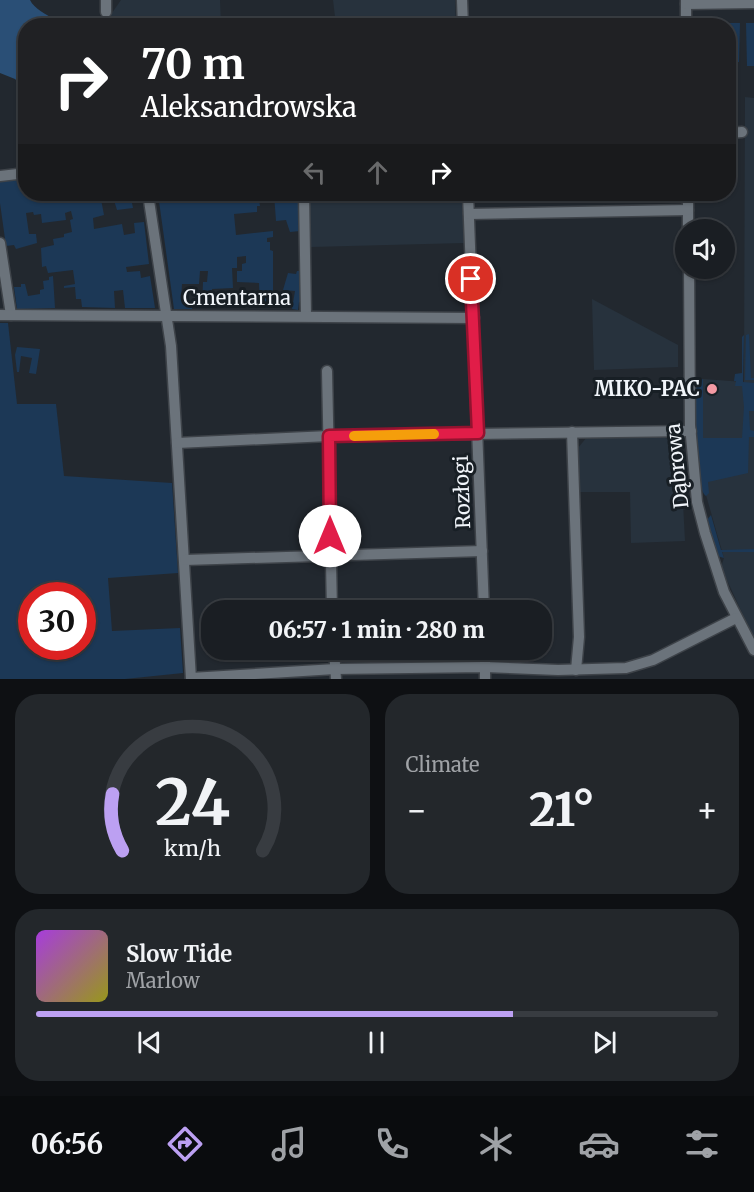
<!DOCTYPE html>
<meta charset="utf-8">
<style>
body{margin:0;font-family:Merriweather,serif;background:#23272b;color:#f1f3f6;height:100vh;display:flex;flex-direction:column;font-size:22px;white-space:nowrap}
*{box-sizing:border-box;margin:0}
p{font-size:20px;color:#9fa2a6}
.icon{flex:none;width:33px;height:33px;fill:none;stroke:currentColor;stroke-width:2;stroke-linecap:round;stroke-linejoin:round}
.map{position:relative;height:679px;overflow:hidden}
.details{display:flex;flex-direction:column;gap:15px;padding:15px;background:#0e1013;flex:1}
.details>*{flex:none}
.banner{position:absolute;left:18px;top:18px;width:718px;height:183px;border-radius:24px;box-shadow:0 2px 4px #0004,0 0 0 2px #383c41;background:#202124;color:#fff;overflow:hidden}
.buttons{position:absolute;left:675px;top:219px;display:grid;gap:12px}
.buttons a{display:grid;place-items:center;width:60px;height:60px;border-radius:50%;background:#1a1e23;box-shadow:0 2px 4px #0004,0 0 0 2px #383c41;font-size:30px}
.speed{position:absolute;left:18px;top:582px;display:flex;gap:12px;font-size:30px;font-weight:700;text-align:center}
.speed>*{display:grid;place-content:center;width:78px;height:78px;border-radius:50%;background:#1a1e23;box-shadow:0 2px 4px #0004,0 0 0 2px #383c41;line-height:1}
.speed .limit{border:9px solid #d22;background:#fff;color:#111}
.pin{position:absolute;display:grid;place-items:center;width:51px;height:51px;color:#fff;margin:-26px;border:3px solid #fff;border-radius:50%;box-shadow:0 2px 6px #0007}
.me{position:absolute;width:66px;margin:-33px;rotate:0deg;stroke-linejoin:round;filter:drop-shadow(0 0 4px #0008)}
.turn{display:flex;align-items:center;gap:21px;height:126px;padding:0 24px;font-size:27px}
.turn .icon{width:78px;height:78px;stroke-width:2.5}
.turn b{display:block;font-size:42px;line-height:51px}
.lanes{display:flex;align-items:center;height:57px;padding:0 24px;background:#0003;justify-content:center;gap:30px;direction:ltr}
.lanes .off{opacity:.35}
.big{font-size:45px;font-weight:800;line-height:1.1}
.details .widget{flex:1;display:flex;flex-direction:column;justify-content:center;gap:9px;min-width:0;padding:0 21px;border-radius:24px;background:#23272b}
.details .dial{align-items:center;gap:0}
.dial svg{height:156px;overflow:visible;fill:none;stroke:#383c41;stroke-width:7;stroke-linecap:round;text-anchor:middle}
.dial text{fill:#f1f3f6;stroke:none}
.song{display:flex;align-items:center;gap:18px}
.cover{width:72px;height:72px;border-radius:9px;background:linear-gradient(135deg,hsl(280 70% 55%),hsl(60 70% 35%))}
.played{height:6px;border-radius:3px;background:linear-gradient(90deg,#bca0f2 70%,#383c41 70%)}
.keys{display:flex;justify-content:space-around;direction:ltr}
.heat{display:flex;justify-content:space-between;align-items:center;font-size:33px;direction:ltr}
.details .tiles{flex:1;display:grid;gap:15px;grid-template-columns:1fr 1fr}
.widget:last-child{grid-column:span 2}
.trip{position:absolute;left:201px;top:600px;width:351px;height:60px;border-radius:24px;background:#1a1e23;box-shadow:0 2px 4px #0004,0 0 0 2px #383c41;font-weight:800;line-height:60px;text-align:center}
.dock{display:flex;height:96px;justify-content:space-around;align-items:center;background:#0a0c0e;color:#9fa2a6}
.dock .icon{width:42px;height:42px}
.dock .active{color:#bca0f2}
.dock b{font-size:27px;color:#f1f3f6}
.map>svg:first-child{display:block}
.built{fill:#27323d}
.green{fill:#1c3856;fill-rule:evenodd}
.forest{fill:#2a4f76}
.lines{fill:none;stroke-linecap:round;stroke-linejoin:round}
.minor-casing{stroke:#3e4349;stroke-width:13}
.minor{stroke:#6b737b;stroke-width:10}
.route-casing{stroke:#92132f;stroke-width:15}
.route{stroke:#e11d48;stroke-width:10}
.slow{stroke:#f59e0b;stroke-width:10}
.poi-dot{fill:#f49aa4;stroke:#181f25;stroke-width:2}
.labels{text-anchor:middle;stroke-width:6;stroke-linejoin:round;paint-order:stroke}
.street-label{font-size:20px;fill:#f1f5fa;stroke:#181f25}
.poi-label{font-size:20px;font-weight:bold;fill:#f1f5fa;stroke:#181f25;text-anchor:end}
</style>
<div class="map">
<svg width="754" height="679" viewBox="0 0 754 679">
<rect width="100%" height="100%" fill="#22282f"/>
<g class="built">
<path d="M 121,0 L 220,0 L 221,25 L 103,26 Z"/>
<path d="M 333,0 L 455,0 L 456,25 L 336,25 Z"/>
<path d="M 331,16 L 332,25 L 257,25 L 257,22 Z"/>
<path d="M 745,97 L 754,98 L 754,639 L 721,567 L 724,558 L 706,495 L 701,435 L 703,379 L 744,382 Z"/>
<path d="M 307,194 L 462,194 L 464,243 L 311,247 Z"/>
<path d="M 592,299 L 678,345 L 678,367 L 594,370 Z"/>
<path d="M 661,436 L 680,444 L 685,541 L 631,543 L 630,492 L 580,492 L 578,448 L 587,437 Z"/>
</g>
<g class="green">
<path d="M 719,23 L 740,23 L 739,62 L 737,62 L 729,48 L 729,26 L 717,25 L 716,23 Z"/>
<path d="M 746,23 L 754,23 L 754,66 L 747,66 Z"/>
<path d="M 25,179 L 26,194 L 100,194 L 104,215 L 93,218 L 94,229 L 122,224 L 124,235 L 135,233 L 134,223 L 144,222 L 149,264 L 126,267 L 127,272 L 140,271 L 141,278 L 150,276 L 155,308 L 125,308 L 123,290 L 114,291 L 115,308 L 82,307 L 81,299 L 76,299 L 75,287 L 64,288 L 64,286 L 75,284 L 73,270 L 48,273 L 46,266 L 42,267 L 41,248 L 54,245 L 53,239 L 64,237 L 64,234 L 72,232 L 70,220 L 73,219 L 71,211 L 65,213 L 66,220 L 42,223 L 41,214 L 34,215 L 33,212 L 26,213 L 29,234 L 36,234 L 37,243 L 16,249 L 14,245 L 6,246 L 0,203 L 0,181 Z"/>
<path d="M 112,194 L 142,194 L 143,201 L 132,203 L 133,208 L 117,210 Z"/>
<path d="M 158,194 L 258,194 L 260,206 L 257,206 L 257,212 L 234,214 L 236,235 L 273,231 L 273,237 L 267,238 L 267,242 L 270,242 L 270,250 L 273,251 L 273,308 L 260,308 L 259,283 L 237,282 L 237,271 L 242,271 L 242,264 L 246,263 L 246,256 L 237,257 L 237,268 L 232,268 L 233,288 L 212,289 L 212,307 L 202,307 L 203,282 L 207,282 L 208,271 L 200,271 L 199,284 L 182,284 L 181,301 L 192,301 L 192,309 L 174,309 Z"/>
<path d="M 274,194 L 300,194 L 300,231 L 290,232 L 286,220 L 276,221 Z"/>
<path d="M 297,271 L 303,271 L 302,302 L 299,302 L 298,310 L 292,309 L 295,291 L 283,290 L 288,273 L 296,274 Z"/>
<path d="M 53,276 L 55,308 L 17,309 L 14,287 L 21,287 L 21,284 L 25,284 L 28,296 L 40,294 L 40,290 L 44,289 L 43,281 L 49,280 L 49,277 Z"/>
<path d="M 0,323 L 8,323 L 17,404 L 56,404 L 64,476 L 172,483 L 178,573 L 108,578 L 112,631 L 180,628 L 183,673 L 125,679 L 0,679 ZM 32,596 L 82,596 L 82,646 L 32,646 Z"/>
<path d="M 749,334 L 751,378 L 754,378 L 754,380 L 745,380 L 746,335 Z"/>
<path d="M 744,335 L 743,382 L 754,383 L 754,411 L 749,411 L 750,430 L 754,431 L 754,437 L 749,437 L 748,473 L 708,482 L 709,493 L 706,496 C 693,485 695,406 694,386 L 697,381 L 703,379 L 703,438 L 742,438 L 744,407 L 742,386 L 735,386 L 736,381 L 734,381 L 735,374 L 742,373 L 742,337 Z"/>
<path d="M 17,347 L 40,349 L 36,374 L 29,373 L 32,358 L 21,356 L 19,372 L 17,372 L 15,355 Z"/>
<path d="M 711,515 L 721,550 L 754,549 L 754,552 L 722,552 L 724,558 L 717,556 L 706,521 Z"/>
</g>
<path class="forest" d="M 0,0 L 30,0 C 34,9 47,14 54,20 L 54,25 L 26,26 L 25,89 L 15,79 L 0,73 Z"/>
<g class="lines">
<defs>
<g id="minor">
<path d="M 106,0 L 106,12"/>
<path d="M 462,0 L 463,26"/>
<path d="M 686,0 L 686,26"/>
<path d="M 686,4 L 754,3"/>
<path d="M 729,133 L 742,132"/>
<path d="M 0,176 L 26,173"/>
<path d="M 148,194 L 171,346 L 191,679"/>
<path d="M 304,194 L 306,316"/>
<path d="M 468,194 L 484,610"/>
<path d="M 688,194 L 688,230"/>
<path d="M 469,214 L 688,210"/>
<path d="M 0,243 L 11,315"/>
<path d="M 689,268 L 690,425 L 697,502 L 705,533 L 724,592 L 754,650"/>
<path d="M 0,315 L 474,318"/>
<path d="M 327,371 L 332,610"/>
<path d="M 572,432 L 579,637 L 576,670"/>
<path d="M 177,443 L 329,436 L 691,431"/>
<path d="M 185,560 L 482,551"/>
<path d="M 334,650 L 336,679"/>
<path d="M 485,650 L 485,679"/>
<path d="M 191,678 L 335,669 L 485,667 L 558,670 L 626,668 L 653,660 L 736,618"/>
</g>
</defs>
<use href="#minor" class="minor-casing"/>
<use href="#minor" class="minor"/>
</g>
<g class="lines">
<defs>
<path id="route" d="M 330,536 L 329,436 L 478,433 L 471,279"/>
</defs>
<use href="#route" class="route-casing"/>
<use href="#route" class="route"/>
<path class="slow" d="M 354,436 L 434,434"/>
</g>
<circle class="poi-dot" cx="712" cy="389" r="6"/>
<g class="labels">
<g class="street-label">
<text x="237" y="305">Cmentarna</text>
<text transform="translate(677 466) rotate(-96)" y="7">Dąbrowa</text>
<text transform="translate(462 492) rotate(-92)" y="7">Rozłogi</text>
</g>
<g class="poi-label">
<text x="700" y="396">MIKO-PAC</text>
</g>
</g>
</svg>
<div class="buttons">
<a><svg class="icon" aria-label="sound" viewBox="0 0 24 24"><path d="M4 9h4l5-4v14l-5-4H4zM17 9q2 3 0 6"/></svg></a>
</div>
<div class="speed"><div class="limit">30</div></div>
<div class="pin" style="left:471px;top:279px;background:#d93025"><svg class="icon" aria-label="arrive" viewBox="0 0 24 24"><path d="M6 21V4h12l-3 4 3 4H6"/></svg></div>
<svg class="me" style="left:330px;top:536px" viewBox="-20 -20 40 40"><circle r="19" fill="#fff"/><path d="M0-13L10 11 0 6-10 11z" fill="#e11d48"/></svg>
<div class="trip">06:57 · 1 min · 280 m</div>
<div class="banner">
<div class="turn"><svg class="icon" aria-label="right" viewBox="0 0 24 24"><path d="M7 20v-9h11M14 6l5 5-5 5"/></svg><div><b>70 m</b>Aleksandrowska</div></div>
<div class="lanes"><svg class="icon off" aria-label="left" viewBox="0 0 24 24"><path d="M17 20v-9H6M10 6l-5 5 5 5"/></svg><svg class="icon off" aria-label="ahead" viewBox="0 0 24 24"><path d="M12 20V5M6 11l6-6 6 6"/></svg><svg class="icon" aria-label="right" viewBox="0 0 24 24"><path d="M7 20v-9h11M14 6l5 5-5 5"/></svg></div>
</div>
</div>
<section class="details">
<div class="tiles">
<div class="widget dial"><svg viewBox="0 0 100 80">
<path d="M14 69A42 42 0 1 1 86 69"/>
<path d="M14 69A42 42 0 0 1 9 40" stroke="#bca0f2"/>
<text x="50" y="56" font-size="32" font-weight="700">24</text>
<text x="50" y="72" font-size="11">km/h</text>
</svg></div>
<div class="widget"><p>Climate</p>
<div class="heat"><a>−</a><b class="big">21°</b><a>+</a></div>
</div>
<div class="widget">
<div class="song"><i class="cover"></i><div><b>Slow Tide</b><p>Marlow</p></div></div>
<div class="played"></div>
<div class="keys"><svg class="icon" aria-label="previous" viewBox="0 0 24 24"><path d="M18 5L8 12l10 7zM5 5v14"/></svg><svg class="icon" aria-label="pause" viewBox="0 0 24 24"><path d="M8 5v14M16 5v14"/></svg><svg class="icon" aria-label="next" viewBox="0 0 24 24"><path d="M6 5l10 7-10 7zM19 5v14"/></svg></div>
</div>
</div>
</section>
<nav class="dock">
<b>06:56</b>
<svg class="icon active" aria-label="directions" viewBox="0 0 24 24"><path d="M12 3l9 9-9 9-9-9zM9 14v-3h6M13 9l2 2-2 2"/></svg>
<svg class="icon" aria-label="music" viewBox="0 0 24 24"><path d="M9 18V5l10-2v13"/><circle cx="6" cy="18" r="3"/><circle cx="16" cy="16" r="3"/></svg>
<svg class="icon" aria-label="phone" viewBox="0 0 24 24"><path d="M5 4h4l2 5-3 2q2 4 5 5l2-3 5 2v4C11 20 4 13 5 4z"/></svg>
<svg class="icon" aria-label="climate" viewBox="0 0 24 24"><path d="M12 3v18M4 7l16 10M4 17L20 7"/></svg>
<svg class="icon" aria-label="car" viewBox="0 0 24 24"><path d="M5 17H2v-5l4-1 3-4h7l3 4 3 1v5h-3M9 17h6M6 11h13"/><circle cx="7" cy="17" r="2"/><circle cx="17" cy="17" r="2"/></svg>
<svg class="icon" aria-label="filters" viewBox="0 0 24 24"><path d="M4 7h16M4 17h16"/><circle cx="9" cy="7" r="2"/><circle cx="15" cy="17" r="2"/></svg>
</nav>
